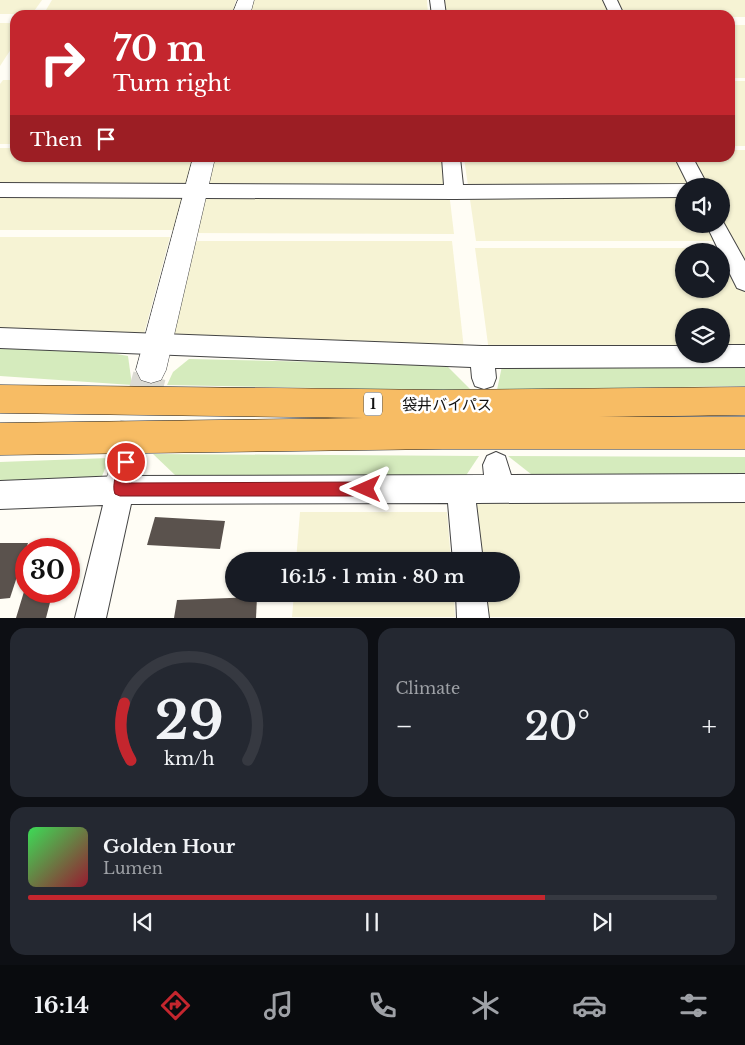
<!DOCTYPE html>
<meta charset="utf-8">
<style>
body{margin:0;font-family:"Libre Baskerville","Noto Sans JP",serif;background:#242831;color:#f1f3f6;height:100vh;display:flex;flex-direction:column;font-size:19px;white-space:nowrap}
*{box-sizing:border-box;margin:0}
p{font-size:16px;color:#9ea1a6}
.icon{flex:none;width:28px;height:28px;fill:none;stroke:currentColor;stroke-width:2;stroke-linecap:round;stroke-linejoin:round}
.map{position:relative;height:618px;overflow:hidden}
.panel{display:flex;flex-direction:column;gap:10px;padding:10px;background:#0d0f14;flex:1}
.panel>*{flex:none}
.hud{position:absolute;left:10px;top:10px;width:725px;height:152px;border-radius:15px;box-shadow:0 1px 4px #0004;background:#c4262e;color:#fff;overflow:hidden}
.controls{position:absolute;left:675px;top:178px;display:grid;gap:10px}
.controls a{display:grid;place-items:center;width:55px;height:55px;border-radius:50%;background:#171b24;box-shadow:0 1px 4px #0004;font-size:25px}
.speed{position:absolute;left:15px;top:538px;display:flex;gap:10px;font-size:25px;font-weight:700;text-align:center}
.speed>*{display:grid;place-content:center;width:65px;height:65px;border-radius:50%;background:#171b24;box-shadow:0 1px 4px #0004;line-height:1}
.speed .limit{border:8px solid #d22;background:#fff;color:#111}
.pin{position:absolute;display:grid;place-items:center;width:42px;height:42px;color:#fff;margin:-21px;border:2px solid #fff;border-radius:50%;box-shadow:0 1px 5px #0007}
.me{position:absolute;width:55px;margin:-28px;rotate:270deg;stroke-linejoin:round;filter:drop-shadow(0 0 4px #0008)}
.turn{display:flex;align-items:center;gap:18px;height:105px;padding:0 20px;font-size:22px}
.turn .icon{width:65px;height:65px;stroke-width:2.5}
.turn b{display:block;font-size:35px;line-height:42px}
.then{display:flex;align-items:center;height:48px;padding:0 20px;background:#0003;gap:10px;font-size:19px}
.big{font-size:38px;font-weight:600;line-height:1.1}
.panel .card{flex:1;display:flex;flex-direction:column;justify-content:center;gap:8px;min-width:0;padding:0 18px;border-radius:15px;background:#242831}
.panel .dial{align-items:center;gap:0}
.dial svg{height:130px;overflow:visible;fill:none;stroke:#363941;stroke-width:7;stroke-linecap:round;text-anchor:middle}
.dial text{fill:#f1f3f6;stroke:none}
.song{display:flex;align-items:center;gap:15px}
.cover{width:60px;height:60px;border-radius:8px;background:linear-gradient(135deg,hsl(130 70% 55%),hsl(350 70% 35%))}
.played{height:5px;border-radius:2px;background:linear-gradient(90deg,#c4262e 75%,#363941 75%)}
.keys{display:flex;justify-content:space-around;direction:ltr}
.heat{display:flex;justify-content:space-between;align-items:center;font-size:28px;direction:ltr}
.panel .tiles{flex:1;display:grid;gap:10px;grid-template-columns:1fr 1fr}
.card:last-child{grid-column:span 2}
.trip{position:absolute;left:225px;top:552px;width:295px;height:50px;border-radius:25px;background:#171b24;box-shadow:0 1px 4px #0004;font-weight:600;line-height:50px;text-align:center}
.dock{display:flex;height:80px;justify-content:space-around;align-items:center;background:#090b0e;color:#9ea1a6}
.dock .icon{width:35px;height:35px}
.dock .current{color:#c4262e}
.dock b{font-size:22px;color:#f1f3f6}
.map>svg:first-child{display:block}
.farmland{fill:#f6f3d4;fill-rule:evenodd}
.green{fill:#d5ebbd}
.building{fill:#5a524d}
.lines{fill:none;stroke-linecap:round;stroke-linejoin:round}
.tertiary-tunnel{stroke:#dbdad3;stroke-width:33;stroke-dasharray:33 17;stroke-linecap:butt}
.minor-casing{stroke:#444;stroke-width:2}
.tertiary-casing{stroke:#444;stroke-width:1}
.trunk-casing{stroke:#222;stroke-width:1}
.minor{fill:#fff;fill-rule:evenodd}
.tertiary{fill:#fff;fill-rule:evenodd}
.trunk{fill:#f7bc64;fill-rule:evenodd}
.route{fill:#c4262e;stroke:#7f191e}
.labels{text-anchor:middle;stroke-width:5;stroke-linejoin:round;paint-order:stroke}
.shield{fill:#fff;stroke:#585858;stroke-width:1}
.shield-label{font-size:14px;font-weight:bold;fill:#111}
.street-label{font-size:15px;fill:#111;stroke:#fff}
</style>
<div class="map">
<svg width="745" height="618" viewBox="0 0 745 618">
<rect width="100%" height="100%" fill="#fffdf5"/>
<g class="farmland">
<path d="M 0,0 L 42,0 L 32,14 L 0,14 Z"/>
<path d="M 52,0 L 236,0 L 232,15 L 43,15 Z"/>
<path d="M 243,0 L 427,0 L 428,15 L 239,15 Z"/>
<path d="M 441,0 L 745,0 L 745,17 L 730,17 L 730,15 L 443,15 Z"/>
<path d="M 0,23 L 15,23 L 15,43 L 0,66 Z"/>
<rect x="730" y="25" width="15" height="53"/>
<path d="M 3,80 L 15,80 L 15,144 L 0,144 L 0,84 Z"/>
<rect x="730" y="81" width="15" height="65"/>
<path d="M 0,148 L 15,148 L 15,158 L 194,158 L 174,230 L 0,230 Z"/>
<path d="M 730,150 L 745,150 L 745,360 L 490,359 L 475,248 L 730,248 L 727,241 L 476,241 L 464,158 L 730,158 ZM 684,186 L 721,186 L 721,224 L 684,224 ZM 684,251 L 721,251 L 721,289 L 684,289 ZM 684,316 L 721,316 L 721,354 L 684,354 Z"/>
<path d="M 204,158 L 445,158 L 454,234 L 184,233 Z"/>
<path d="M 0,237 L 170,237 L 141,345 L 0,335 Z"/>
<path d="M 180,241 L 452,241 L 464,349 L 152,349 Z"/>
<path d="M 461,489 L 745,489 L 745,617 L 473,617 L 471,594 L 511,594 L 511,561 L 468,561 Z"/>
<path d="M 300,512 L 447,512 L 451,561 L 296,561 Z"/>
<path d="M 294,594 L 454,594 L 455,617 L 292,617 Z"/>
</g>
<g class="green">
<path d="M 0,347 L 100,351 L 128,356 L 132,385 L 0,376 Z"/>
<path d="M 189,359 L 446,365 L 472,391 L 167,385 L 173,372 Z"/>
<path d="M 502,366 L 745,367 L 745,386 L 497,390 Z"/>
<path d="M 153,454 L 479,456 L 463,480 L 175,475 Z"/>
<path d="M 508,456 L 745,457 L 745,486 L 536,478 Z"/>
<path d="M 109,458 L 101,479 L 0,483 L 0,462 Z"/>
</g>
<g class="building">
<path d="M 155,517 L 225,521 L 220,549 L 147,545 Z"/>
<path d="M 0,543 L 28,543 L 10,598 L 0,599 Z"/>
<path d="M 26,585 L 26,591 L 53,591 L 46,618 L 16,618 Z"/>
<path d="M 257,597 L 256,618 L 174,618 L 177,600 Z"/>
</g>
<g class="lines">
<path class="tertiary-tunnel" d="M 128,456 L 151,370"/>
<defs>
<g id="minor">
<path d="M 430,0 L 444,0 L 446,15 L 432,15 Z"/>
<path d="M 603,0 L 617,0 L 624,15 L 610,15 Z"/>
<path d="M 442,158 L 460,158 L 463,185 L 688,184 L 675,158 L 693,158 L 708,186 L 684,186 L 684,197 L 454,199 L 0,197 L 0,183 L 444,185 Z"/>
<path d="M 721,218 L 745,261 L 745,291 L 737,288 L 721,256 L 721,251 L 719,251 L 706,224 L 721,224 Z"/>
<path d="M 0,328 L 482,346 L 684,346 L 684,354 L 721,354 L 721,345 L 745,345 L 745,367 L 495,368 L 496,378 L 493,386 L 484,389 L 475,386 L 472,378 L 471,367 L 0,348 Z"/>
<path d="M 496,452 L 505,456 L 511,475 L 745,474 L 745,502 L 476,503 L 483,561 L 453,561 L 448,503 L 131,504 L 106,618 L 75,618 L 103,505 L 0,509 L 0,481 L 120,476 L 484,475 L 483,465 L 487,456 Z"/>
<path d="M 456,594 L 486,594 L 489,618 L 457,618 Z"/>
</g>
<g id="tertiary">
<path d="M 238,0 L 254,0 L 250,15 L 232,15 Z"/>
<path d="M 193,158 L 215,158 L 166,370 L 161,380 L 151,383 L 141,380 L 136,370 Z"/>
<path d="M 127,447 L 139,451 L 143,463 L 132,502 L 120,507 L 108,502 L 103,490 L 115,451 Z"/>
</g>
<path id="trunk" d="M 0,385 L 443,390 L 745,387 L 745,415 L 599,417 L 745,417 L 745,449 L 442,449 L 0,455 L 0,423 L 364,418 L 0,413 Z"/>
</defs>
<use href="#minor" class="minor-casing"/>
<use href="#tertiary" class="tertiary-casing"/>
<use href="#trunk" class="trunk-casing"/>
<use href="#minor" class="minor"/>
<use href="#tertiary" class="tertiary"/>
<use href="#trunk" class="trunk"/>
</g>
<path class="route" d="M 126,456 L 131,458 L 133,462 L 129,483 L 366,482 L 371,484 L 373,489 L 371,494 L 366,496 L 120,496 L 115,494 C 111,485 118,467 122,458 Z"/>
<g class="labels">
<rect class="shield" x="364" y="392.5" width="18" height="23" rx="4"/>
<g class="shield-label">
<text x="373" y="409">1</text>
</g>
<g class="street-label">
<text x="447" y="410">袋井バイパス</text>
</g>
</g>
</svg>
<div class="controls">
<a><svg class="icon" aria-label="sound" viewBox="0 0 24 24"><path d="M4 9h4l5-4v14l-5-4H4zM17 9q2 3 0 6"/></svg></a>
<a><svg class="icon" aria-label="search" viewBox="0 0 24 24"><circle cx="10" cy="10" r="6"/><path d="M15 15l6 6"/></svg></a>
<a><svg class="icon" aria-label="layers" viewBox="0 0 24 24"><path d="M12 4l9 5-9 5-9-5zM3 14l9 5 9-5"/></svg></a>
</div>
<div class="speed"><div class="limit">30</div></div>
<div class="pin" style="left:126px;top:462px;background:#d93025"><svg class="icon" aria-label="arrive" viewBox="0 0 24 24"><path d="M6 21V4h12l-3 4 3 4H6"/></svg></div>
<svg class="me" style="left:366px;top:489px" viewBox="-20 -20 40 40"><path d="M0-17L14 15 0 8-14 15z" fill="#c4262e" stroke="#fff" stroke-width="4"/></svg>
<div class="trip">16:15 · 1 min · 80 m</div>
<div class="hud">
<div class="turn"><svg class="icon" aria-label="right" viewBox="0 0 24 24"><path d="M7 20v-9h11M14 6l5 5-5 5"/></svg><div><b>70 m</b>Turn right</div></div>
<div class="then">Then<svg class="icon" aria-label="arrive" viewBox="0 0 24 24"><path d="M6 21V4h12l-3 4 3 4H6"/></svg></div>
</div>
</div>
<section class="panel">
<div class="tiles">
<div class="card dial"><svg viewBox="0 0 100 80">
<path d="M14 69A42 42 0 1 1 86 69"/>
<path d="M14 69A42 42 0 0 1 10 34" stroke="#c4262e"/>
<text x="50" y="56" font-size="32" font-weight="700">29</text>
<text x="50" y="72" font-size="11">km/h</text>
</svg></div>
<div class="card"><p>Climate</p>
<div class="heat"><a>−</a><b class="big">20°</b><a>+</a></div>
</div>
<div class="card">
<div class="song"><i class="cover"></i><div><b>Golden Hour</b><p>Lumen</p></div></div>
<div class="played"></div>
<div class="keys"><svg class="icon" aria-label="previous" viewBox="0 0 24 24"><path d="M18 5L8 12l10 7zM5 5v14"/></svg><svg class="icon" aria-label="pause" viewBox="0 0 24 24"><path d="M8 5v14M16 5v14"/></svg><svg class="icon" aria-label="next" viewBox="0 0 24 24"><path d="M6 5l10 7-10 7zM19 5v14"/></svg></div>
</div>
</div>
</section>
<nav class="dock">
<b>16:14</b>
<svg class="icon current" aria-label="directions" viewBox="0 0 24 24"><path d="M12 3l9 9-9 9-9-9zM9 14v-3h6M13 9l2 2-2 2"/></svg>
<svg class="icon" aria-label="music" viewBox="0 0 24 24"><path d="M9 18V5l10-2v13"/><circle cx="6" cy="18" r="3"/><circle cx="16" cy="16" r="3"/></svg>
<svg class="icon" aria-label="phone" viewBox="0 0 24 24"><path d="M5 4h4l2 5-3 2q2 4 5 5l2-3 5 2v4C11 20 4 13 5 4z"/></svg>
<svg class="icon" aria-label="climate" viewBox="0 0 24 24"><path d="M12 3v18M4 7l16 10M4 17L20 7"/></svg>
<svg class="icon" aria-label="car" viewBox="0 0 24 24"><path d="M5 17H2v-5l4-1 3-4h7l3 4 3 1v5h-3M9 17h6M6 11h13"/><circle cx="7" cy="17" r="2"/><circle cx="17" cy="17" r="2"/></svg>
<svg class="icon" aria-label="filters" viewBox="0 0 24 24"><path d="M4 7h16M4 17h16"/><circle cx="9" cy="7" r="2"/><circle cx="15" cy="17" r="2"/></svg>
</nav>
